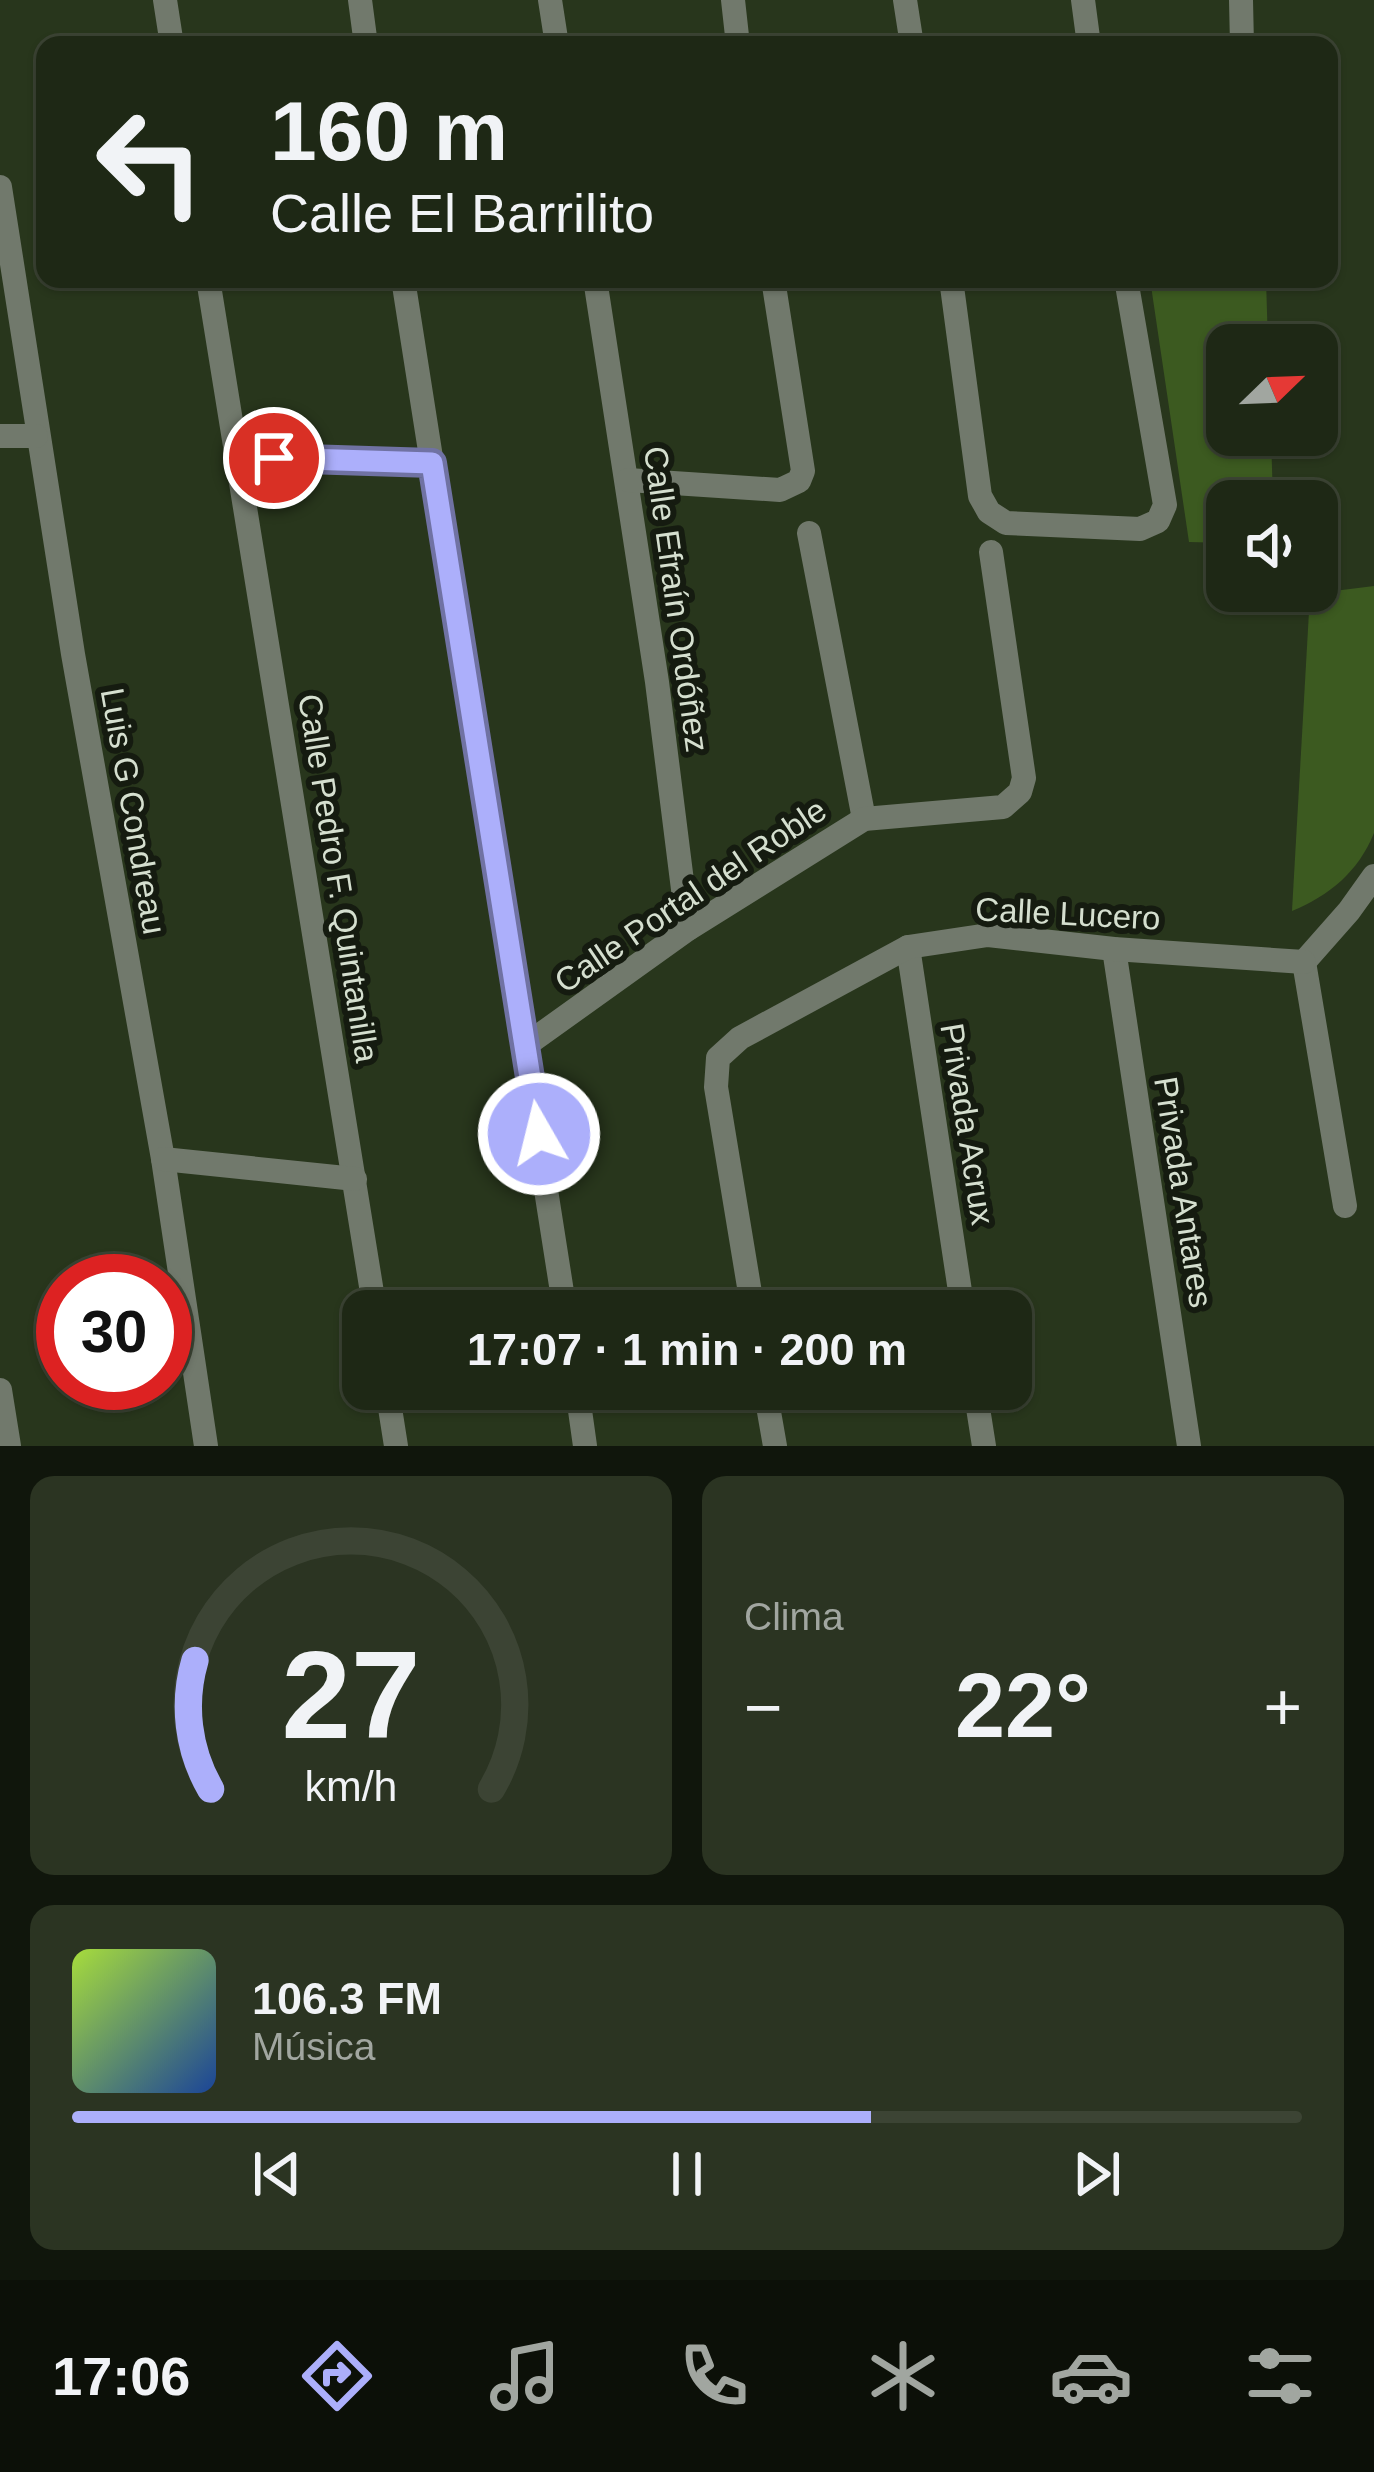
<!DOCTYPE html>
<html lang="es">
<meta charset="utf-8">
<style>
body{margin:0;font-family:Arial,sans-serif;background:#2b3422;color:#f1f3f6;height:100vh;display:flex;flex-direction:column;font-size:45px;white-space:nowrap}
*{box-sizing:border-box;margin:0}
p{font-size:39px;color:#a1a6a0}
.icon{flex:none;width:66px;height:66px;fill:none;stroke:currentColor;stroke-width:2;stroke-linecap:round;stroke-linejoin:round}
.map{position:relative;height:1446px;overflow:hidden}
.side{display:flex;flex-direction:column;gap:30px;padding:30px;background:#10160c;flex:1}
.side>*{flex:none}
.banner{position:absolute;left:36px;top:36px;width:1302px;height:252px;border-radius:24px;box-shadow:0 3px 9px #0004,0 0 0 3px #3c4434;background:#1e2815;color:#f1f3f6;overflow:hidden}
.needle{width:78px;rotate:67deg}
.controls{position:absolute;left:1206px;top:324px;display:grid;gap:24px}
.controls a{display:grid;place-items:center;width:132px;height:132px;border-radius:24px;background:#1e2815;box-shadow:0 3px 9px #0004,0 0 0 3px #3c4434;font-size:60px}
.speed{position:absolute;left:36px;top:1254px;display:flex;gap:24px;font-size:60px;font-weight:700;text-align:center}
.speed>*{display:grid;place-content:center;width:156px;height:156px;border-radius:50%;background:#1e2815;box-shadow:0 3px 9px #0004,0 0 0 3px #3c4434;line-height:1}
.speed .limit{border:18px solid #d22;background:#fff;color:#111}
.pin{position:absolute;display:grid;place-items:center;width:102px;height:102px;color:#fff;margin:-51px;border:6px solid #fff;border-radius:50%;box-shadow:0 3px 12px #0007}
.me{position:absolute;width:132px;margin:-66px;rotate:352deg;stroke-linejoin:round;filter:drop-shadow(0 0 9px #0008)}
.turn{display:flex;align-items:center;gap:42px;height:252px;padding:0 36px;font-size:54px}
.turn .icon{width:156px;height:156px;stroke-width:2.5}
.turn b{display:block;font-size:84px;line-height:102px}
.big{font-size:90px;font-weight:700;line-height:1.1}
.side .widget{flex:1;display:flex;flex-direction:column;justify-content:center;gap:18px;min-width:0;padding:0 42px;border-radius:24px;background:#2b3422}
.side .dial{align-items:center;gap:0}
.dial svg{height:312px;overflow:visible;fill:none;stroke:#3c4434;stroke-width:7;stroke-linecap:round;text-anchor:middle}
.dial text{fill:#f1f3f6;stroke:none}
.song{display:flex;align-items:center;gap:36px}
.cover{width:144px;height:144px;border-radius:18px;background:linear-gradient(135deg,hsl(80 70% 55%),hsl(220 70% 35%))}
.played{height:12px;border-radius:6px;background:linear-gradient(90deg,#acaffb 65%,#3c4434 65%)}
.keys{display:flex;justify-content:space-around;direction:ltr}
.heat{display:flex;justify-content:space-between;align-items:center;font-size:66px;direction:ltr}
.side .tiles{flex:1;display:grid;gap:30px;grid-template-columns:1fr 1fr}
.widget:last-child{grid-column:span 2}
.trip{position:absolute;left:342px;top:1290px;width:690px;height:120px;border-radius:24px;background:#1e2815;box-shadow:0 3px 9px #0004,0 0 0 3px #3c4434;font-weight:700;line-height:120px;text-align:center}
.tabs{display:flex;height:192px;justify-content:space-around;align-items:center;background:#0c1008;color:#a1a6a0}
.tabs .icon{width:84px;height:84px}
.tabs .selected{color:#acaffb}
.tabs b{font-size:54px;color:#f1f3f6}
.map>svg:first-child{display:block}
.green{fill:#3c5a20}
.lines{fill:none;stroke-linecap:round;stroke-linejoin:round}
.minor{stroke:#71796c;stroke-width:24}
.route-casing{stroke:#7072a3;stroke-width:30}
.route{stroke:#acaffb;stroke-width:21}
.labels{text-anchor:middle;stroke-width:12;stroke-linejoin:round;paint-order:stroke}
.street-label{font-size:33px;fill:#d5dfcf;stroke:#151b10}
</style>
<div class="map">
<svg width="1374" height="1446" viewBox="0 0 1374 1446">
<rect width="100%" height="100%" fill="#28361c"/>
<g class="green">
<path d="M 1150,279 L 1266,279 L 1268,345 L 1227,345 L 1227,435 L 1271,435 L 1273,501 L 1227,501 L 1227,543 L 1189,542 Z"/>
<path d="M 1374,586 L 1374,833 C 1358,872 1330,895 1292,911 L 1310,594 Z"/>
</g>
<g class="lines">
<g class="minor">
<path d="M 165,0 L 172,45"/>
<path d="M 360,0 L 366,45"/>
<path d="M 550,0 L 557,45"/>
<path d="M 733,0 L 738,45"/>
<path d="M 905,0 L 912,45"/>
<path d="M 1083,0 L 1089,45"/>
<path d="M 1241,0 L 1242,45"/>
<path d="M 0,187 L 73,654 L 163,1159 L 206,1446"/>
<path d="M 208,279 L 375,1311"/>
<path d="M 403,279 L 565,1311"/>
<path d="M 595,279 L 657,682 L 688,929"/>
<path d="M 951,279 L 980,496 L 989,512 L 1006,523 L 1140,529 L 1158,521 L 1165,505 L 1126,279"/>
<path d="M 0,436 L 36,436"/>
<path d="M 235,457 L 432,463"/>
<path d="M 628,480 L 780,490 L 799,481 L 803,471 L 773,279"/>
<path d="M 809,533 L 864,819"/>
<path d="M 908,947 L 963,1311"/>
<path d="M 1114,949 L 1189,1446"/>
<path d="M 1304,962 L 1345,1206"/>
<path d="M 1304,962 L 1349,911 L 1374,876"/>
<path d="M 526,1045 L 688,929 L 864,819 L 1003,807 L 1020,792 L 1024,778 L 991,552"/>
<path d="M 163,1159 L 355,1179"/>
<path d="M 753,1311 L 716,1087 L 718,1058 L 740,1038 L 908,947 L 988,935 L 1114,949 L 1304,962"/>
<path d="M 387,1389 L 396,1446"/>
<path d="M 577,1389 L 585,1446"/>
<path d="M 765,1389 L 775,1446"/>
<path d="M 975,1389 L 984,1446"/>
<path d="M 0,1390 L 9,1446"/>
</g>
</g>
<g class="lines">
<defs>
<path id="route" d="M 274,458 L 432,463 L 539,1134"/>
</defs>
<use href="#route" class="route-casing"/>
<use href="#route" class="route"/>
</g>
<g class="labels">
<g class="street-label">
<text transform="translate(677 599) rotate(82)" y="12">Calle Efraín Ordóñez</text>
<text transform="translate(134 811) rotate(80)" y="12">Luis G Condreau</text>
<text transform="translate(339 878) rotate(81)" y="12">Calle Pedro F. Quintanilla</text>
<text transform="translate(690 895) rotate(-34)" y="12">Calle Portal del Roble</text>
<text transform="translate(1068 913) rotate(3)" y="12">Calle Lucero</text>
<text transform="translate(968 1124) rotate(81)" y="12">Privada Acrux</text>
<text transform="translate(1184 1192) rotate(81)" y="12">Privada Antares</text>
</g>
</g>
</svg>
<div class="controls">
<a><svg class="needle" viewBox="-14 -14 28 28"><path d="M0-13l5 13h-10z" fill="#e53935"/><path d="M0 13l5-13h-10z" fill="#a1a6a0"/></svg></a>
<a><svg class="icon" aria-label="sound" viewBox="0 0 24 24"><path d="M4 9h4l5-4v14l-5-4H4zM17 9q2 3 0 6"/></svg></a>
</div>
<div class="speed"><div class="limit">30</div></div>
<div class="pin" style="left:274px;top:458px;background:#d93025"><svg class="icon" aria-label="arrive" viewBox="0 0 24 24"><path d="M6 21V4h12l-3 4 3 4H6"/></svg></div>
<svg class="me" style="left:539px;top:1134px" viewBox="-20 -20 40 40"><circle r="17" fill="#acaffb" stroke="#fff" stroke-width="3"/><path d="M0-11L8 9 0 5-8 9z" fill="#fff"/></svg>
<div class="trip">17:07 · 1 min · 200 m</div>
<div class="banner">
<div class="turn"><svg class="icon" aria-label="left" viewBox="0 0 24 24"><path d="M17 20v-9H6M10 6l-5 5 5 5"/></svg><div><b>160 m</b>Calle El Barrilito</div></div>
</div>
</div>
<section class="side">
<div class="tiles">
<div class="widget dial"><svg viewBox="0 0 100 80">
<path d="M14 69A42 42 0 1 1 86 69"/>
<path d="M14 69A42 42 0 0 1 10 36" stroke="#acaffb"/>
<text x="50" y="56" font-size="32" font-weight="700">27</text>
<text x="50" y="72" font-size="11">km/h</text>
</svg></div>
<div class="widget"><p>Clima</p>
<div class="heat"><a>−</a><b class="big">22°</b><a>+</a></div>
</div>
<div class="widget">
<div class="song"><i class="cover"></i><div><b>106.3 FM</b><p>Música</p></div></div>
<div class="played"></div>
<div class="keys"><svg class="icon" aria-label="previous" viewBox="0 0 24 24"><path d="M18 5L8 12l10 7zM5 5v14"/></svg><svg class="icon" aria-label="pause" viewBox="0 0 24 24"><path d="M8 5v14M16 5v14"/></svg><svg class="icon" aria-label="next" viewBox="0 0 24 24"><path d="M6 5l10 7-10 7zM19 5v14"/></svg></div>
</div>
</div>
</section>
<nav class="tabs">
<b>17:06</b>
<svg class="icon selected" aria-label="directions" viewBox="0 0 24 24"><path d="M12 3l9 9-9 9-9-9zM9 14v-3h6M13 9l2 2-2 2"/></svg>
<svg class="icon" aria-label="music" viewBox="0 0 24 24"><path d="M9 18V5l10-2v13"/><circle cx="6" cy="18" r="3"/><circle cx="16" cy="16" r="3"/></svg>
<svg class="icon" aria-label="phone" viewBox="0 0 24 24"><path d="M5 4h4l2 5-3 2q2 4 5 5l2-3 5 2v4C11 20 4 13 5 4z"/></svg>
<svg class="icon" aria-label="climate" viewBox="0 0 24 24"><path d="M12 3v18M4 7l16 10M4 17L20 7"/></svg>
<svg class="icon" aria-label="car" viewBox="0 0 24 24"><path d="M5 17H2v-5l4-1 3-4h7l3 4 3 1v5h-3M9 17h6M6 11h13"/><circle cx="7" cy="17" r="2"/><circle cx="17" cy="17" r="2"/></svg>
<svg class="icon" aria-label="filters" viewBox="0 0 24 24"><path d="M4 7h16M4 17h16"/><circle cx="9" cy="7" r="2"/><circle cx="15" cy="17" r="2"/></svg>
</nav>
